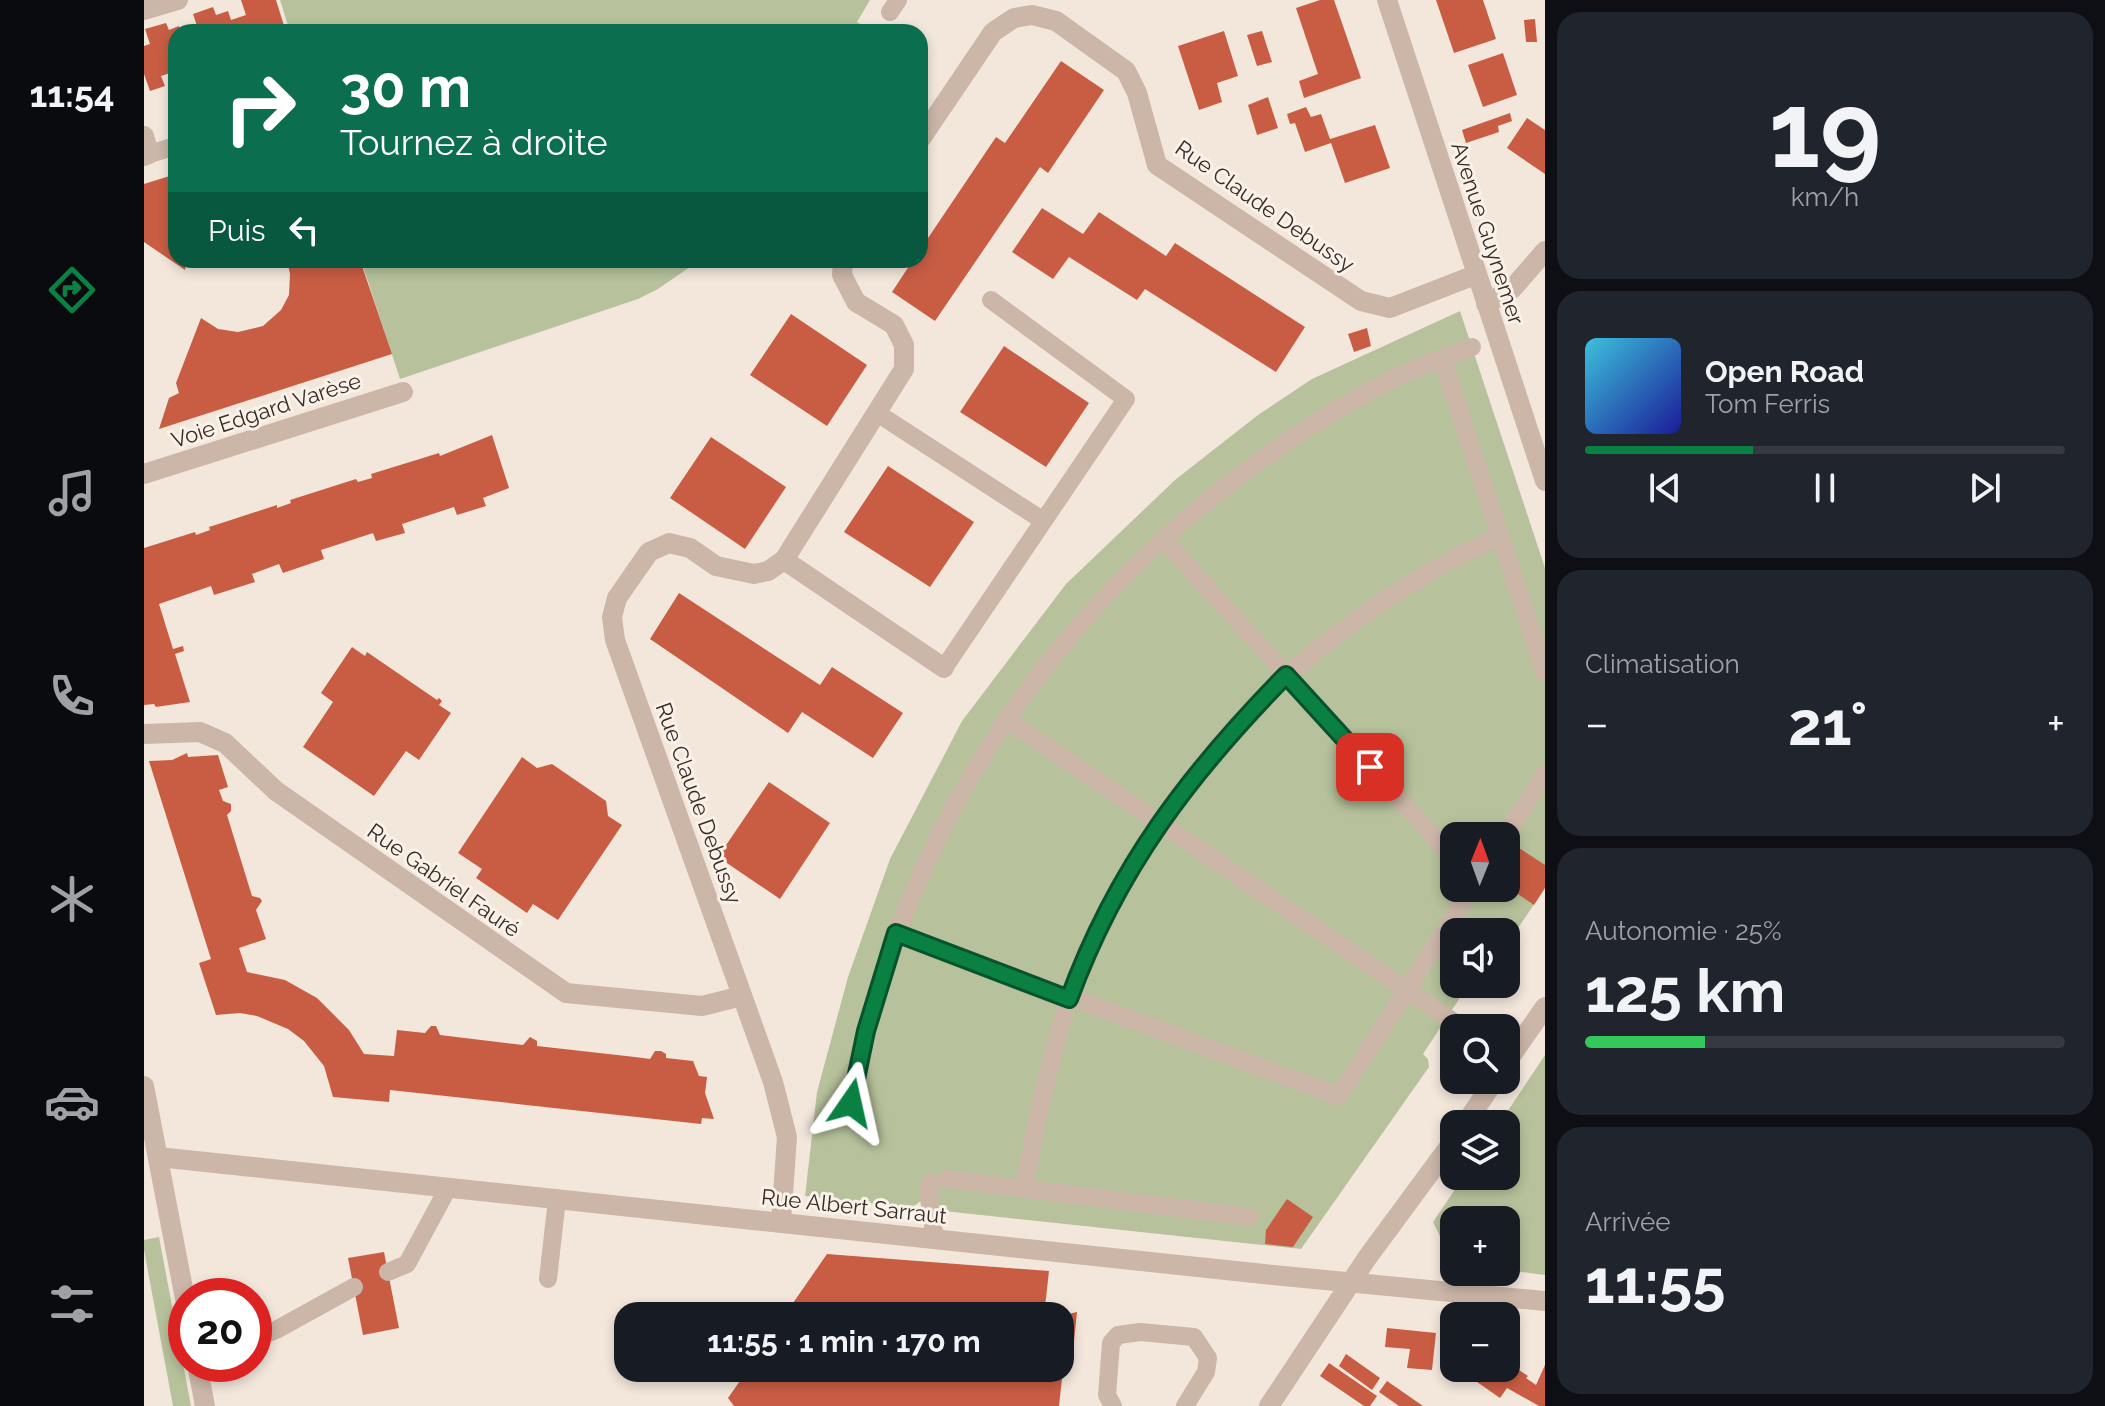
<!DOCTYPE html>
<html lang="fr">
<meta charset="utf-8">
<style>
body{margin:0;font-family:Raleway,sans-serif;background:#20242c;color:#f1f3f6;height:100vh;display:flex;flex-direction:column;font-size:30px;white-space:nowrap}
*{box-sizing:border-box;margin:0}
p{font-size:26px;color:#9ea1a6}
.icon{flex:none;width:44px;height:44px;fill:none;stroke:currentColor;stroke-width:2;stroke-linecap:round;stroke-linejoin:round}
.map{position:relative;flex:1;overflow:hidden}
.panel{display:flex;flex-direction:column;gap:12px;padding:12px;background:#0d0f14;width:560px}
.panel>*{flex:none}
.guide{position:absolute;left:24px;top:24px;width:760px;height:244px;border-radius:24px;box-shadow:0 4px 12px #0003;background:#0b6e4f;color:#fff;overflow:hidden}
.needle{width:52px;rotate:1deg}
.tools{position:absolute;left:1296px;top:822px;display:grid;gap:16px}
.tools a{display:grid;place-items:center;width:80px;height:80px;border-radius:16px;background:#171b24;box-shadow:0 4px 12px #0003;font-size:40px}
.speed{position:absolute;left:24px;top:1278px;display:flex;gap:16px;font-size:40px;font-weight:700;text-align:center}
.speed>*{display:grid;place-content:center;width:104px;height:104px;border-radius:50%;background:#171b24;box-shadow:0 4px 12px #0003;line-height:1}
.speed .limit{border:12px solid #d22;background:#fff;color:#111}
.pin{position:absolute;display:grid;place-items:center;width:68px;height:68px;color:#fff;margin:-34px;border-radius:16px;box-shadow:0 4px 12px #0006}
.me{position:absolute;width:88px;margin:-44px;rotate:11deg;stroke-linejoin:round;filter:drop-shadow(0 0 6px #0008)}
.turn{display:flex;align-items:center;gap:28px;height:168px;padding:0 40px;font-size:36px}
.turn .icon{width:104px;height:104px;stroke-width:2.5}
.turn b{display:block;font-size:56px;line-height:68px}
.then{display:flex;align-items:center;height:76px;padding:0 40px;background:#0003;gap:16px;font-size:30px}
.big{font-size:60px;font-weight:700;line-height:1.1}
.panel .card{flex:1;display:flex;flex-direction:column;justify-content:center;gap:12px;min-width:0;padding:0 28px;border-radius:24px;background:#20242c}
.panel .dial{align-items:center;gap:0}
.dial b{font-size:104px;line-height:1}
.song{display:flex;align-items:center;gap:24px}
.cover{width:96px;height:96px;border-radius:12px;background:linear-gradient(135deg,hsl(190 70% 55%),hsl(240 70% 35%))}
.played{height:8px;border-radius:4px;background:linear-gradient(90deg,#0b8043 35%,#363941 35%)}
.keys{display:flex;justify-content:space-around;direction:ltr}
.heat{display:flex;justify-content:space-between;align-items:center;font-size:44px;direction:ltr}
.charge{height:12px;border-radius:6px;background:linear-gradient(90deg,#34c759 25%,#363941 0)}
.trip{position:absolute;left:470px;top:1302px;width:460px;height:80px;border-radius:24px;background:#171b24;box-shadow:0 4px 12px #0003;font-weight:700;line-height:80px;text-align:center}
main{display:flex;flex:1;min-height:0}
.menu{display:flex;flex-direction:column;width:144px;justify-content:space-around;align-items:center;background:#090b0e;color:#9ea1a6}
.menu .icon{width:56px;height:56px}
.menu .active{color:#0b8043}
.menu b{font-size:36px;color:#f1f3f6}
.map>svg:first-child{display:block}
.green{fill:#b7c29c;fill-rule:evenodd}
.building{fill:#c95d44}
.lines{fill:none;stroke-linecap:round;stroke-linejoin:round}
.service{stroke:#cbb6a8;stroke-width:18}
.minor{stroke:#cbb6a8;stroke-width:20}
.tertiary{stroke:#cbb6a8;stroke-width:20}
.route-casing{stroke:#07532c;stroke-width:20}
.route{stroke:#0b8043;stroke-width:14}
.labels{text-anchor:middle;stroke-width:6;stroke-linejoin:round;paint-order:stroke}
.street-label{font-size:22px;fill:#382c28;stroke:#faf1e9}
</style>
<main>
<nav class="menu">
<b>11:54</b>
<svg class="icon active" aria-label="directions" viewBox="0 0 24 24"><path d="M12 3l9 9-9 9-9-9zM9 14v-3h6M13 9l2 2-2 2"/></svg>
<svg class="icon" aria-label="music" viewBox="0 0 24 24"><path d="M9 18V5l10-2v13"/><circle cx="6" cy="18" r="3"/><circle cx="16" cy="16" r="3"/></svg>
<svg class="icon" aria-label="phone" viewBox="0 0 24 24"><path d="M5 4h4l2 5-3 2q2 4 5 5l2-3 5 2v4C11 20 4 13 5 4z"/></svg>
<svg class="icon" aria-label="climate" viewBox="0 0 24 24"><path d="M12 3v18M4 7l16 10M4 17L20 7"/></svg>
<svg class="icon" aria-label="car" viewBox="0 0 24 24"><path d="M5 17H2v-5l4-1 3-4h7l3 4 3 1v5h-3M9 17h6M6 11h13"/><circle cx="7" cy="17" r="2"/><circle cx="17" cy="17" r="2"/></svg>
<svg class="icon" aria-label="filters" viewBox="0 0 24 24"><path d="M4 7h16M4 17h16"/><circle cx="9" cy="7" r="2"/><circle cx="15" cy="17" r="2"/></svg>
</nav>
<div class="map">
<svg width="1401" height="1406" viewBox="0 0 1401 1406">
<rect width="100%" height="100%" fill="#f3e7dc"/>
<g class="green">
<path d="M 136,0 L 726,0 L 713,22 L 728,32 L 146,32 Z"/>
<path d="M 217,260 L 556,260 L 514,289 L 494,299 L 256,379 Z"/>
<path d="M 1316,311 L 1401,568 L 1401,888 L 1362,946 L 1362,932 L 1310,932 L 1310,984 L 1325,984 L 1279,1054 L 1284,1059 L 1285,1067 L 1157,1249 L 800,1211 L 791,1200 L 779,1199 L 768,1208 L 661,1196 L 673,1092 L 704,977 L 746,859 L 818,721 L 922,584 L 1031,480 L 1114,415 L 1168,379 ZM 1310,836 L 1362,836 L 1362,888 L 1310,888 Z"/>
<path d="M 1401,1055 L 1401,1275 L 1362,1270 L 1362,1220 L 1310,1220 L 1310,1265 L 1289,1222 L 1320,1176 L 1362,1176 L 1362,1124 L 1355,1124 Z"/>
<path d="M 15,1237 L 47,1406 L 29,1406 L 0,1250 L 0,1240 Z"/>
</g>
<g class="building">
<path d="M 97,0 L 132,0 L 142,32 L 47,32 L 54,29 L 49,14 L 69,7 L 72,15 L 84,11 L 87,20 L 102,15 Z"/>
<path d="M 1176,0 L 1190,0 L 1217,78 L 1160,98 L 1155,81 L 1174,74 L 1152,8 Z"/>
<path d="M 1292,0 L 1339,0 L 1352,39 L 1310,53 Z"/>
<path d="M 1391,19 L 1393,42 L 1382,42 L 1380,20 Z"/>
<path d="M 22,23 L 25,30 L 35,26 L 37,32 L 32,32 L 32,71 L 17,76 L 21,86 L 6,91 L 0,74 L 0,46 L 6,44 L 1,29 Z"/>
<path d="M 1080,31 L 1094,76 L 1073,83 L 1078,102 L 1055,110 L 1034,46 Z"/>
<path d="M 1118,31 L 1128,62 L 1113,66 L 1103,35 Z"/>
<path d="M 1359,53 L 1373,95 L 1339,107 L 1324,65 Z"/>
<path d="M 917,61 L 960,90 L 904,173 L 896,167 L 791,321 L 748,292 L 769,260 L 776,260 L 776,250 L 852,137 L 861,143 Z"/>
<path d="M 1124,97 L 1134,128 L 1113,135 L 1104,105 Z"/>
<path d="M 1162,107 L 1167,117 L 1177,114 L 1186,139 L 1231,125 L 1246,168 L 1201,183 L 1187,143 L 1161,152 L 1151,123 L 1146,124 L 1143,114 Z"/>
<path d="M 1366,113 L 1368,121 L 1354,126 L 1355,132 L 1322,143 L 1318,130 Z"/>
<path d="M 1383,118 L 1401,130 L 1401,174 L 1363,148 Z"/>
<path d="M 32,174 L 32,260 L 43,260 L 41,270 L 0,242 L 0,184 Z"/>
<path d="M 898,208 L 939,234 L 955,212 L 1022,256 L 1031,243 L 1161,327 L 1132,372 L 1001,289 L 993,300 L 925,257 L 909,279 L 868,252 Z"/>
<path d="M 143,260 L 216,260 L 248,354 L 15,429 L 25,398 L 35,393 L 32,383 L 57,318 L 74,329 L 94,332 L 119,326 L 137,310 L 145,295 L 146,274 Z"/>
<path d="M 647,314 L 723,365 L 683,426 L 606,375 Z"/>
<path d="M 1223,328 L 1227,346 L 1210,352 L 1204,334 Z"/>
<path d="M 860,346 L 945,403 L 902,467 L 816,412 Z"/>
<path d="M 348,435 L 365,488 L 339,498 L 342,506 L 313,515 L 310,507 L 258,524 L 261,533 L 232,541 L 229,533 L 177,550 L 180,559 L 139,573 L 135,564 L 108,574 L 111,582 L 70,595 L 67,586 L 15,604 L 29,649 L 39,646 L 40,651 L 31,654 L 46,702 L 12,707 L 10,704 L 0,705 L 0,548 L 51,532 L 52,535 L 66,530 L 65,527 L 90,519 L 133,505 L 133,508 L 147,503 L 146,500 L 212,479 L 214,482 L 228,478 L 227,474 L 295,453 L 296,456 Z"/>
<path d="M 567,437 L 642,487 L 601,549 L 526,498 Z"/>
<path d="M 744,466 L 830,522 L 786,587 L 700,532 Z"/>
<path d="M 535,593 L 676,685 L 688,667 L 759,713 L 729,758 L 658,712 L 644,733 L 506,639 Z"/>
<path d="M 208,647 L 221,656 L 223,652 L 293,700 L 295,698 L 298,701 L 295,705 L 307,713 L 275,760 L 262,751 L 230,796 L 159,747 L 189,702 L 177,693 Z"/>
<path d="M 43,753 L 44,757 L 74,755 L 84,787 L 75,790 L 79,801 L 87,804 L 87,811 L 83,815 L 108,896 L 116,898 L 118,901 L 112,910 L 122,939 L 95,948 L 103,972 L 141,980 L 173,998 L 205,1030 L 220,1054 L 250,1056 L 253,1030 L 281,1033 L 287,1026 L 292,1026 L 296,1035 L 379,1045 L 386,1037 L 393,1041 L 393,1046 L 491,1057 L 506,1059 L 511,1051 L 517,1051 L 522,1054 L 522,1058 L 549,1061 L 555,1076 L 563,1077 L 561,1093 L 570,1119 L 558,1118 L 557,1124 L 246,1090 L 245,1102 L 189,1097 L 180,1066 L 160,1041 L 144,1029 L 113,1016 L 96,1013 L 72,1015 L 55,963 L 67,959 L 5,761 L 28,760 Z"/>
<path d="M 378,757 L 393,768 L 408,764 L 462,801 L 464,816 L 478,825 L 414,920 L 389,904 L 383,913 L 332,878 L 338,869 L 314,853 Z"/>
<path d="M 625,782 L 686,823 L 636,899 L 574,857 Z"/>
<path d="M 1369,844 L 1401,865 L 1401,888 L 1390,905 L 1362,886 L 1362,855 Z"/>
<path d="M 1350,918 L 1371,932 L 1362,946 L 1362,932 L 1339,932 Z"/>
<path d="M 1143,1199 L 1169,1217 L 1149,1247 L 1121,1244 L 1122,1230 Z"/>
<path d="M 240,1252 L 255,1328 L 219,1335 L 204,1258 Z"/>
<path d="M 683,1254 L 905,1271 L 900,1316 L 640,1316 Z"/>
<path d="M 933,1312 L 929,1351 L 921,1351 L 915,1406 L 590,1406 L 584,1398 L 605,1368 L 916,1368 L 916,1316 Z"/>
<path d="M 1243,1328 L 1292,1333 L 1288,1370 L 1263,1368 L 1266,1349 L 1241,1347 Z"/>
<path d="M 1202,1354 L 1236,1378 L 1228,1390 L 1195,1366 Z"/>
<path d="M 1362,1361 L 1384,1376 L 1382,1378 L 1392,1385 L 1401,1365 L 1401,1406 L 1395,1406 L 1363,1388 L 1356,1398 L 1313,1368 L 1362,1368 Z"/>
<path d="M 1185,1363 L 1233,1396 L 1226,1406 L 1220,1406 L 1176,1376 Z"/>
<path d="M 1243,1381 L 1279,1406 L 1255,1406 L 1235,1392 Z"/>
</g>
<g class="lines">
<g class="service">
<path d="M 746,12 L 754,0"/>
<path d="M 5,154 L 32,146"/>
<path d="M 1298,358 L 1328,347"/>
<path d="M 733,413 L 898,520"/>
<path d="M 1019,539 L 1310,859"/>
<path d="M 800,668 L 982,399 L 847,300"/>
<path d="M 862,719 L 1319,1028"/>
<path d="M 1361,836 L 1401,774"/>
<path d="M 752,933 L 1195,1096 L 1328,888"/>
<path d="M 707,1103 C 752,852 888,635 1090,480 C 1154,431 1222,387 1298,358 L 1401,673"/>
<path d="M 802,1179 L 1106,1217"/>
<path d="M 786,1183 L 785,1199 L 791,1239"/>
<path d="M 880,1189 C 894,1111 910,1035 939,960 C 949,936 962,913 974,890 C 1059,733 1195,611 1355,536"/>
<path d="M 244,1272 L 263,1264 L 304,1188"/>
<path d="M 404,1279 L 413,1199"/>
<path d="M 110,1339 L 132,1330 L 210,1287"/>
<path d="M 969,1406 L 963,1395 L 967,1343 L 974,1335 L 996,1332 L 1050,1337 L 1064,1358 L 1062,1372 L 1041,1406"/>
</g>
<g class="minor">
<path d="M 1243,0 L 1401,481"/>
<path d="M 0,10 L 34,0"/>
<path d="M 0,136 L 5,154 L 0,156"/>
<path d="M 776,140 L 849,32 L 870,18 L 888,15 L 912,21 L 982,71 L 993,93 L 1013,165 L 1217,301 L 1246,308 L 1331,275"/>
<path d="M 1342,304 L 1368,289 L 1401,251"/>
<path d="M 0,474 L 259,392"/>
<path d="M 640,560 L 800,668"/>
<path d="M 0,734 L 56,732 L 81,743 L 132,791 L 422,993 L 558,1006 L 598,996"/>
<path d="M 1362,1063 L 1401,1007"/>
<path d="M 1321,1124 L 1351,1080"/>
<path d="M 14,1157 L 1129,1275 L 1401,1301"/>
<path d="M 637,1222 L 643,1137 L 629,1082 L 471,640 L 468,617 L 473,598 L 505,552 L 525,543 L 546,548 L 572,566 L 610,574 L 624,571 L 640,560 L 760,369 L 760,345 L 750,325 L 712,302 L 698,275 L 699,260"/>
<path d="M 1125,1406 L 1223,1258 L 1310,1140"/>
</g>
<g class="tertiary">
<path d="M 0,1086 L 42,1304"/>
<path d="M 53,1364 L 61,1406"/>
</g>
</g>
<g class="lines">
<defs>
<path id="route" d="M 707,1103 L 722,1031 L 752,933 L 925,999 C 973,868 1045,774 1142,675 L 1226,767"/>
</defs>
<use href="#route" class="route-casing"/>
<use href="#route" class="route"/>
</g>
<g class="labels">
<g class="street-label">
<text transform="translate(1121 206) rotate(35)" y="8">Rue Claude Debussy</text>
<text transform="translate(1344 233) rotate(72)" y="8">Avenue Guynemer</text>
<text transform="translate(122 410) rotate(-18)" y="8">Voie Edgard Varèse</text>
<text transform="translate(555 803) rotate(70)" y="8">Rue Claude Debussy</text>
<text transform="translate(300 880) rotate(35)" y="8">Rue Gabriel Fauré</text>
<text transform="translate(710 1206) rotate(6)" y="8">Rue Albert Sarraut</text>
</g>
</g>
</svg>
<div class="tools">
<a><svg class="needle" viewBox="-14 -14 28 28"><path d="M0-13l5 13h-10z" fill="#e53935"/><path d="M0 13l5-13h-10z" fill="#9ea1a6"/></svg></a>
<a><svg class="icon" aria-label="sound" viewBox="0 0 24 24"><path d="M4 9h4l5-4v14l-5-4H4zM17 9q2 3 0 6"/></svg></a>
<a><svg class="icon" aria-label="search" viewBox="0 0 24 24"><circle cx="10" cy="10" r="6"/><path d="M15 15l6 6"/></svg></a>
<a><svg class="icon" aria-label="layers" viewBox="0 0 24 24"><path d="M12 4l9 5-9 5-9-5zM3 14l9 5 9-5"/></svg></a>
<a>+</a>
<a>−</a>
</div>
<div class="speed"><div class="limit">20</div></div>
<div class="pin" style="left:1226px;top:767px;background:#d93025"><svg class="icon" aria-label="arrive" viewBox="0 0 24 24"><path d="M6 21V4h12l-3 4 3 4H6"/></svg></div>
<svg class="me" style="left:707px;top:1103px" viewBox="-20 -20 40 40"><path d="M0-17L14 15 0 8-14 15z" fill="#0b8043" stroke="#fff" stroke-width="4"/></svg>
<div class="trip">11:55 · 1 min · 170 m</div>
<div class="guide">
<div class="turn"><svg class="icon" aria-label="right" viewBox="0 0 24 24"><path d="M7 20v-9h11M14 6l5 5-5 5"/></svg><div><b>30 m</b>Tournez à droite</div></div>
<div class="then">Puis<svg class="icon" aria-label="left" viewBox="0 0 24 24"><path d="M17 20v-9H6M10 6l-5 5 5 5"/></svg></div>
</div>
</div>
<section class="panel">
<div class="card dial"><b>19</b><p>km/h</p></div>
<div class="card">
<div class="song"><i class="cover"></i><div><b>Open Road</b><p>Tom Ferris</p></div></div>
<div class="played"></div>
<div class="keys"><svg class="icon" aria-label="previous" viewBox="0 0 24 24"><path d="M18 5L8 12l10 7zM5 5v14"/></svg><svg class="icon" aria-label="pause" viewBox="0 0 24 24"><path d="M8 5v14M16 5v14"/></svg><svg class="icon" aria-label="next" viewBox="0 0 24 24"><path d="M6 5l10 7-10 7zM19 5v14"/></svg></div>
</div>
<div class="card"><p>Climatisation</p>
<div class="heat"><a>−</a><b class="big">21°</b><a>+</a></div>
</div>
<div class="card"><p>Autonomie · 25%</p><b class="big">125 km</b><div class="charge"></div></div>
<div class="card"><p>Arrivée</p><b class="big">11:55</b></div>
</section>
</main>
